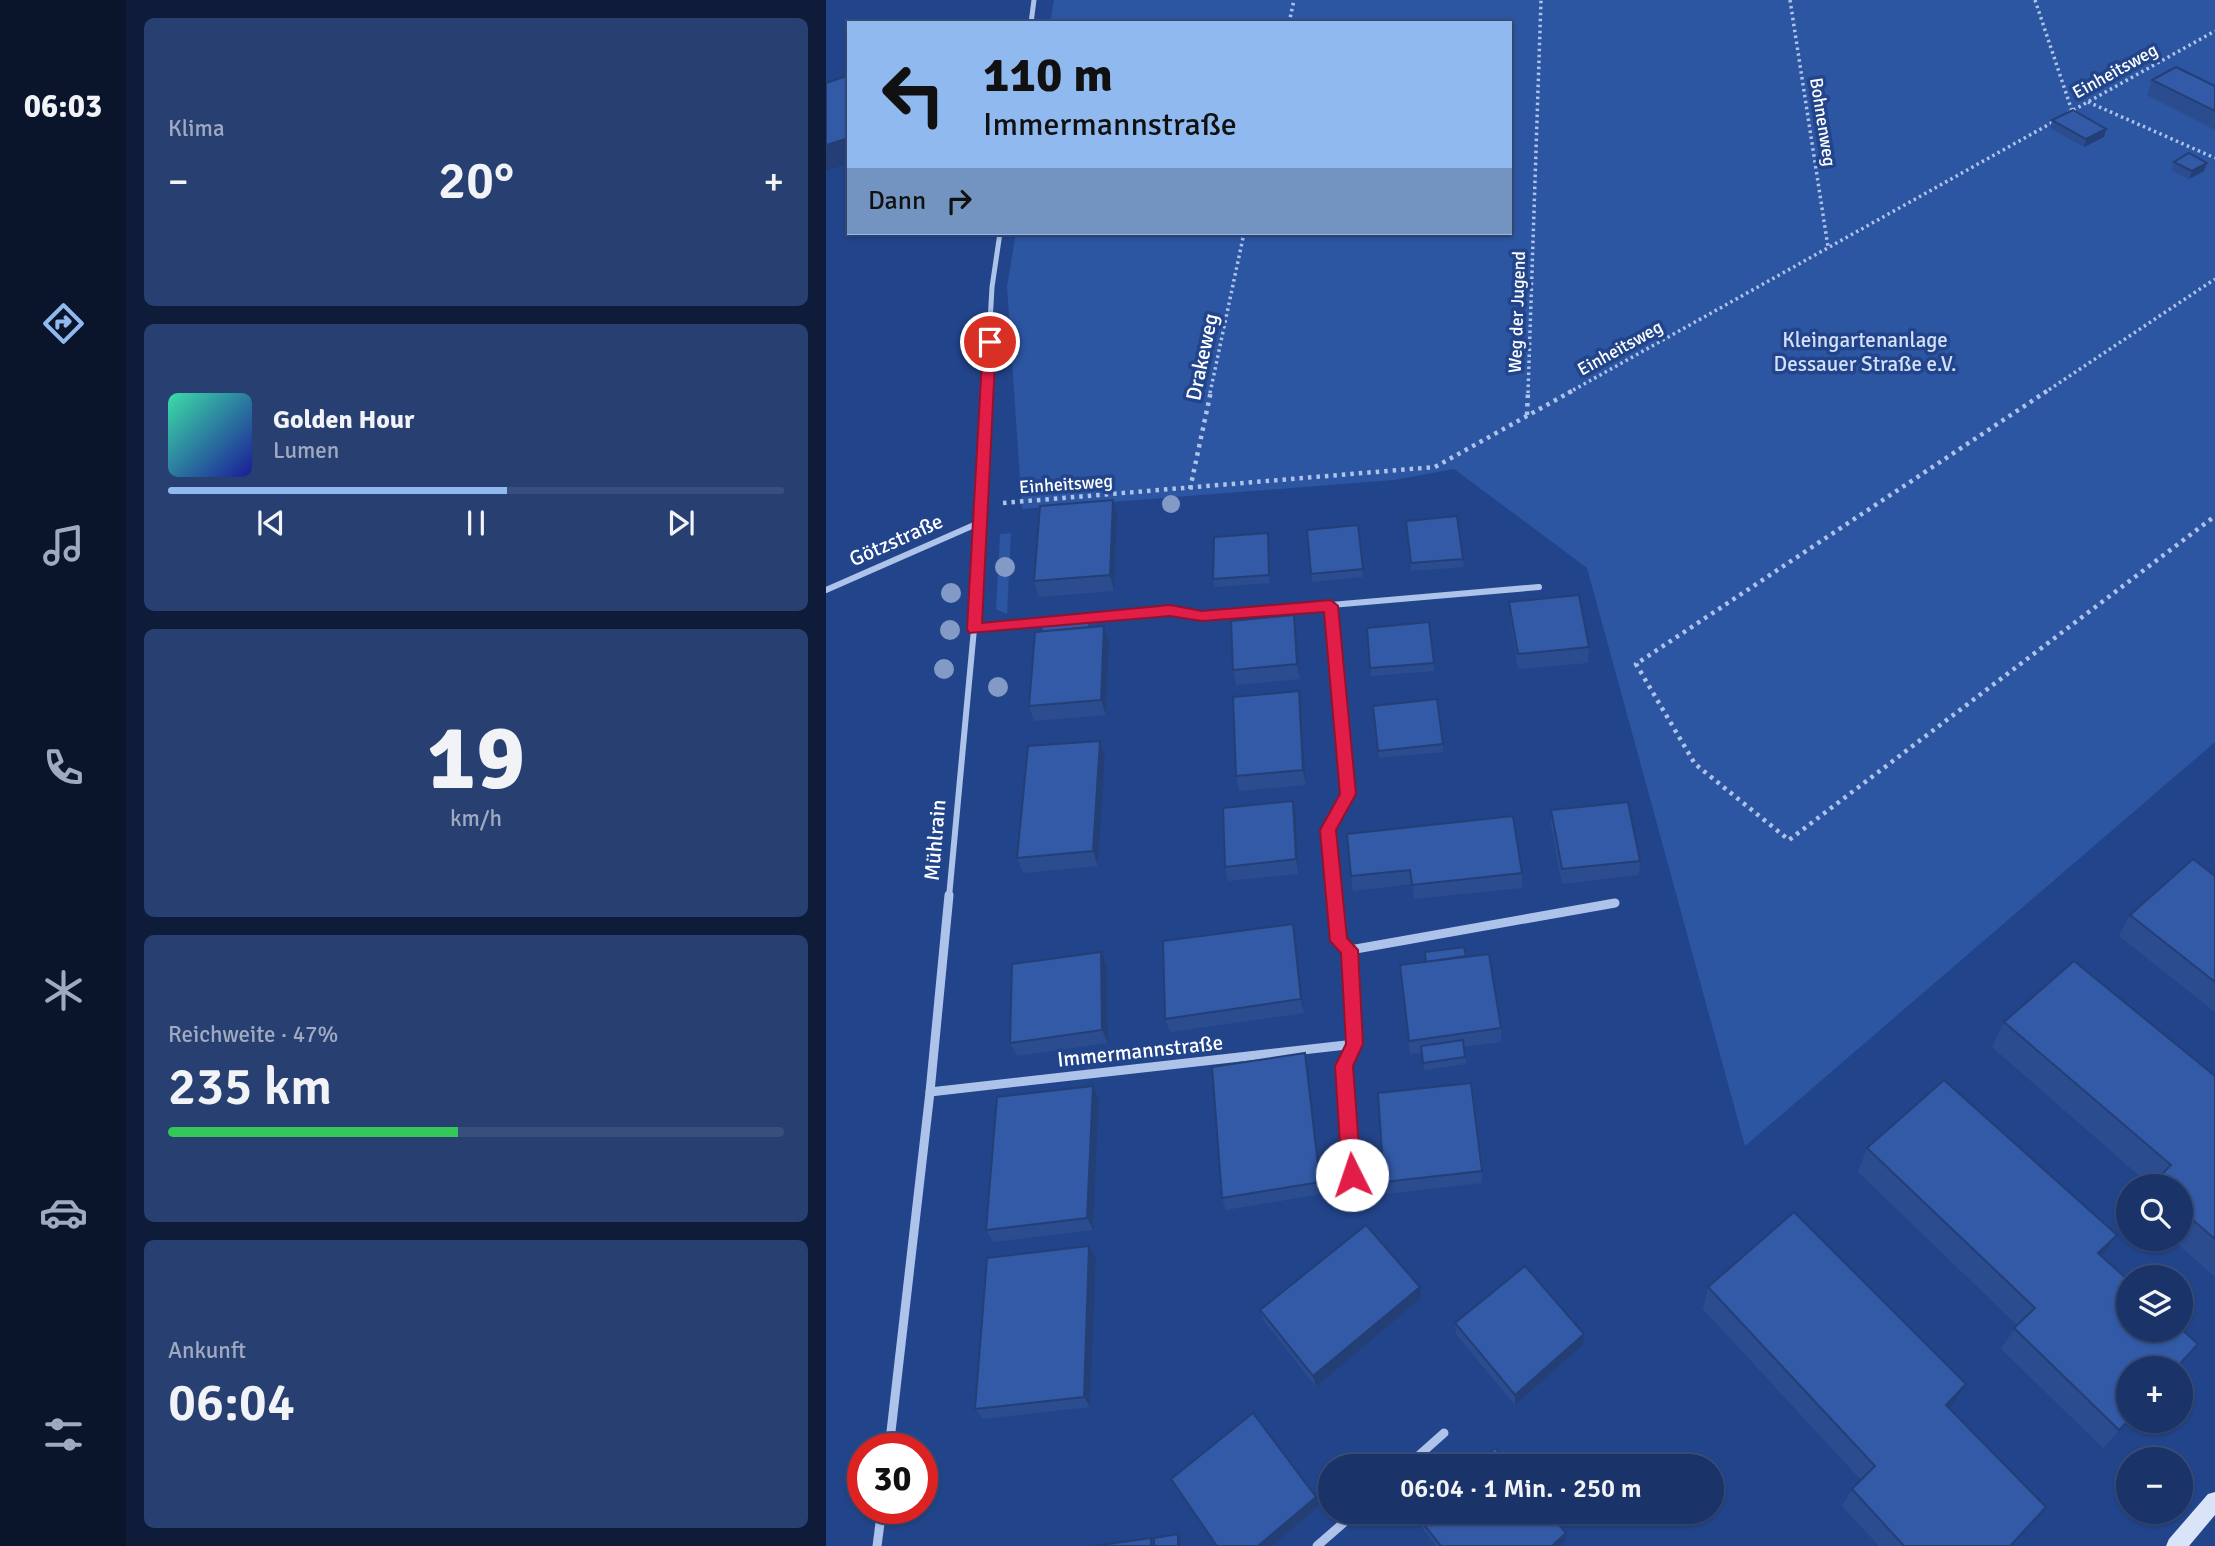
<!DOCTYPE html>
<html lang="de">
<meta charset="utf-8">
<style>
body{margin:0;font-family:Signika,sans-serif;background:#273f71;color:#f1f3f6;height:100vh;display:flex;flex-direction:column;font-size:26px;white-space:nowrap}
*{box-sizing:border-box;margin:0}
p{font-size:23px;color:#9faac0}
.icon{flex:none;width:38px;height:38px;fill:none;stroke:currentColor;stroke-width:2;stroke-linecap:round;stroke-linejoin:round}
.map{position:relative;flex:1;overflow:hidden}
.sheet{display:flex;flex-direction:column;gap:18px;padding:18px;background:#0e1c39;width:700px}
.sheet>*{flex:none}
.guide{position:absolute;left:21px;top:21px;width:665px;height:214px;border-radius:0px;box-shadow:0 2px 5px #0004,0 0 0 2px #384e7c;background:#90b9f0;color:#111;overflow:hidden}
.tools{position:absolute;left:1290px;top:1174px;display:grid;gap:14px}
.tools a{display:grid;place-items:center;width:77px;height:77px;border-radius:50%;background:#1a3368;box-shadow:0 2px 5px #0004,0 0 0 2px #384e7c;font-size:35px}
.speed{position:absolute;left:21px;top:1433px;display:flex;gap:14px;font-size:35px;font-weight:700;text-align:center}
.speed>*{display:grid;place-content:center;width:91px;height:91px;border-radius:50%;background:#1a3368;box-shadow:0 2px 5px #0004,0 0 0 2px #384e7c;line-height:1}
.speed .limit{border:10px solid #d22;background:#fff;color:#111}
.pin{position:absolute;display:grid;place-items:center;width:60px;height:60px;color:#fff;margin:-30px;border:4px solid #fff;border-radius:50%;box-shadow:0 2px 7px #0007}
.me{position:absolute;width:77px;margin:-38px;rotate:356deg;stroke-linejoin:round;filter:drop-shadow(0 0 5px #0008)}
.turn{display:flex;align-items:center;gap:24px;height:147px;padding:0 21px;font-size:32px}
.turn .icon{width:91px;height:91px;stroke-width:2.5}
.turn b{display:block;font-size:49px;line-height:60px}
.then{display:flex;align-items:center;height:66px;padding:0 21px;background:#0003;gap:14px;font-size:26px}
.big{font-size:52px;font-weight:600;line-height:1.1}
.sheet .widget{flex:1;display:flex;flex-direction:column;justify-content:center;gap:10px;min-width:0;padding:0 24px;border-radius:10px;background:#273f71}
.sheet .dial{align-items:center;gap:0}
.dial b{font-size:91px;line-height:1}
.song{display:flex;align-items:center;gap:21px}
.cover{width:84px;height:84px;border-radius:10px;background:linear-gradient(135deg,hsl(160 70% 55%),hsl(240 70% 35%))}
.played{height:7px;border-radius:4px;background:linear-gradient(90deg,#90b9f0 55%,#384e7c 55%)}
.keys{display:flex;justify-content:space-around;direction:ltr}
.heat{display:flex;justify-content:space-between;align-items:center;font-size:38px;direction:ltr}
.charge{height:10px;border-radius:5px;background:linear-gradient(90deg,#34c759 47%,#384e7c 0)}
.trip{position:absolute;left:492px;top:1454px;width:406px;height:70px;border-radius:35px;background:#1a3368;box-shadow:0 2px 5px #0004,0 0 0 2px #384e7c;font-weight:600;line-height:70px;text-align:center}
main{display:flex;flex:1;min-height:0}
.tab-bar{display:flex;flex-direction:column;width:126px;justify-content:space-around;align-items:center;background:#0a142a;color:#9faac0}
.tab-bar .icon{width:49px;height:49px}
.tab-bar .current{color:#90b9f0}
.tab-bar b{font-size:32px;color:#f1f3f6}
.map>svg:first-child{display:block}
.green{fill:#2c55a2}
.lines{fill:none;stroke-linecap:round;stroke-linejoin:round}
.path-far1{stroke:#aec3ea;stroke-width:3.5;stroke-dasharray:2.5 3.5;stroke-linecap:butt}
.path{stroke:#aec3ea;stroke-width:4.5;stroke-dasharray:3.5 5;stroke-linecap:butt}
.street-far2{stroke:#aec3ea;stroke-width:5}
.street-far1{stroke:#aec3ea;stroke-width:6}
.street{stroke:#aec3ea;stroke-width:9}
.secondary{fill:#dae4f8;fill-rule:evenodd}
.tree{fill:#839ac6}
.wall{fill:#2b4d90}
.shaded-wall{fill:#233f75}
.building{fill:#325aa7;stroke:#233f75;stroke-width:2}
.route{fill:#e11d48;stroke:#92132f;stroke-width:2}
.labels{text-anchor:middle;stroke-width:7;stroke-linejoin:round;paint-order:stroke}
.far-street-label{font-size:18px;fill:#fff;stroke:#22448a}
.park-label{font-size:21px;fill:#d3e0f8;stroke:#22448a}
.street-label{font-size:21px;fill:#fff;stroke:#22448a}
</style>
<main>
<nav class="tab-bar">
<b>06:03</b>
<svg class="icon current" aria-label="directions" viewBox="0 0 24 24"><path d="M12 3l9 9-9 9-9-9zM9 14v-3h6M13 9l2 2-2 2"/></svg>
<svg class="icon" aria-label="music" viewBox="0 0 24 24"><path d="M9 18V5l10-2v13"/><circle cx="6" cy="18" r="3"/><circle cx="16" cy="16" r="3"/></svg>
<svg class="icon" aria-label="phone" viewBox="0 0 24 24"><path d="M5 4h4l2 5-3 2q2 4 5 5l2-3 5 2v4C11 20 4 13 5 4z"/></svg>
<svg class="icon" aria-label="climate" viewBox="0 0 24 24"><path d="M12 3v18M4 7l16 10M4 17L20 7"/></svg>
<svg class="icon" aria-label="car" viewBox="0 0 24 24"><path d="M5 17H2v-5l4-1 3-4h7l3 4 3 1v5h-3M9 17h6M6 11h13"/><circle cx="7" cy="17" r="2"/><circle cx="17" cy="17" r="2"/></svg>
<svg class="icon" aria-label="filters" viewBox="0 0 24 24"><path d="M4 7h16M4 17h16"/><circle cx="9" cy="7" r="2"/><circle cx="15" cy="17" r="2"/></svg>
</nav>
<section class="sheet">
<div class="widget"><p>Klima</p>
<div class="heat"><a>−</a><b class="big">20°</b><a>+</a></div>
</div>
<div class="widget">
<div class="song"><i class="cover"></i><div><b>Golden Hour</b><p>Lumen</p></div></div>
<div class="played"></div>
<div class="keys"><svg class="icon" aria-label="previous" viewBox="0 0 24 24"><path d="M18 5L8 12l10 7zM5 5v14"/></svg><svg class="icon" aria-label="pause" viewBox="0 0 24 24"><path d="M8 5v14M16 5v14"/></svg><svg class="icon" aria-label="next" viewBox="0 0 24 24"><path d="M6 5l10 7-10 7zM19 5v14"/></svg></div>
</div>
<div class="widget dial"><b>19</b><p>km/h</p></div>
<div class="widget"><p>Reichweite · 47%</p><b class="big">235 km</b><div class="charge"></div></div>
<div class="widget"><p>Ankunft</p><b class="big">06:04</b></div>
</section>
<div class="map">
<svg width="1389" height="1546" viewBox="0 0 1389 1546">
<rect width="100%" height="100%" fill="#22448a"/>
<g class="green">
<path d="M 228,0 L 1389,0 L 1389,742 L 919,1146 L 761,568 L 628,469 L 568,480 L 196,509 L 181,286 L 190,233 L 684,233 L 684,23 L 224,23 Z"/>
<path d="M 185,533 L 181,614 L 170,609 L 174,534 Z"/>
</g>
<g class="lines">
<g class="path-far1">
<path d="M 964,0 L 1002,247"/>
<path d="M 1209,0 L 1246,111"/>
<path d="M 463,23 L 468,0"/>
<path d="M 1262,102 L 1389,158"/>
<path d="M 1242,113 L 1389,31"/>
<path d="M 384,393 L 418,233"/>
<path d="M 702,393 L 715,0"/>
<path d="M 742,393 L 1229,121"/>
<path d="M 1218,393 L 1389,279"/>
</g>
<g class="path">
<path d="M 1221,391 L 810,664 L 869,764 L 963,840 L 1389,516"/>
<path d="M 701,415 L 702,391"/>
<path d="M 364,489 L 385,391"/>
<path d="M 177,503 L 609,467 L 746,391"/>
</g>
<g class="street-far2">
<path d="M 205,23 L 208,0"/>
<path d="M 160,393 L 166,287 L 174,233"/>
</g>
<g class="street-far1">
<path d="M 0,590 L 155,522"/>
<path d="M 505,606 L 522,794 L 502,830 L 509,897"/>
<path d="M 148,629 L 344,611 L 376,616 L 713,587"/>
<path d="M 123,897 L 148,629 L 161,391"/>
</g>
<g class="street">
<path d="M 524,950 L 789,903"/>
<path d="M 104,1092 L 529,1044 L 524,950 L 513,941 L 508,895"/>
<path d="M 526,1176 L 518,1066 L 529,1044"/>
<path d="M 63,1449 L 104,1092 L 123,895"/>
<path d="M 581,1466 L 618,1433"/>
<path d="M 51,1546 L 56,1508"/>
<path d="M 491,1546 L 530,1512"/>
</g>
<path class="secondary" d="M 1389,1492 L 1389,1515 L 1363,1546 L 1340,1546 L 1343,1539 L 1382,1494 Z"/>
</g>
<g class="tree">
<circle cx="345" cy="504" r="9"/>
<circle cx="179" cy="567" r="10"/>
<circle cx="125" cy="593" r="10"/>
<circle cx="124" cy="630" r="10"/>
<circle cx="118" cy="669" r="10"/>
<circle cx="172" cy="687" r="10"/>
</g>
<g class="wall">
<path d="M 1326,80 L 1389,86 L 1389,130 L 1321,95 Z"/>
<path d="M 1226,120 L 1280,129 L 1278,137 L 1258,147 L 1224,128 Z"/>
<path d="M 1348,162 L 1378,171 L 1363,179 L 1345,170 Z"/>
<path d="M 287,500 L 291,516 L 288,591 L 213,597 L 208,581 Z"/>
<path d="M 580,521 L 637,559 L 638,567 L 585,571 Z"/>
<path d="M 532,525 L 537,577 L 486,582 L 485,574 Z"/>
<path d="M 443,541 L 444,583 L 389,587 L 387,579 Z"/>
<path d="M 683,602 L 763,647 L 762,663 L 692,669 L 684,617 Z"/>
<path d="M 468,615 L 470,631 L 474,679 L 410,685 L 407,670 Z"/>
<path d="M 264,620 L 266,627 L 278,626 L 283,642 L 280,715 L 208,721 L 203,706 L 215,632 Z"/>
<path d="M 541,628 L 608,663 L 608,671 L 545,676 Z"/>
<path d="M 475,706 L 480,785 L 413,791 L 410,776 Z"/>
<path d="M 547,706 L 617,744 L 617,752 L 553,758 Z"/>
<path d="M 274,741 L 279,756 L 272,866 L 197,873 L 191,858 Z"/>
<path d="M 725,810 L 814,861 L 813,875 L 736,884 L 725,825 Z"/>
<path d="M 470,816 L 472,874 L 402,881 L 399,867 Z"/>
<path d="M 687,816 L 696,873 L 696,888 L 588,899 L 586,884 L 527,891 L 525,876 Z"/>
<path d="M 1389,876 L 1389,1012 L 1293,936 L 1304,915 Z"/>
<path d="M 467,924 L 470,938 L 478,1013 L 344,1032 L 339,1019 Z"/>
<path d="M 640,956 L 675,1028 L 675,1042 L 638,1047 L 640,1064 L 598,1070 L 596,1053 L 584,1054 L 574,965 Z"/>
<path d="M 281,966 L 282,1043 L 191,1056 L 184,1043 Z"/>
<path d="M 1178,1022 L 1389,1076 L 1389,1277 L 1346,1239 L 1354,1239 L 1354,1186 L 1325,1186 L 1166,1047 Z"/>
<path d="M 479,1053 L 482,1066 L 496,1194 L 400,1210 L 396,1198 Z"/>
<path d="M 267,1086 L 273,1099 L 267,1230 L 167,1242 L 160,1230 Z"/>
<path d="M 1041,1148 L 1275,1256 L 1302,1421 L 1277,1448 L 1175,1349 L 1191,1325 L 1032,1172 Z"/>
<path d="M 656,1171 L 656,1183 L 560,1194 L 558,1182 Z"/>
<path d="M 270,1258 L 264,1407 L 157,1419 L 149,1409 Z"/>
<path d="M 882,1287 L 1140,1384 L 1128,1403 L 1123,1408 L 1184,1546 L 1053,1546 L 1016,1506 L 1026,1489 L 1035,1480 L 877,1309 Z"/>
<path d="M 595,1298 L 490,1387 L 438,1321 L 434,1310 Z"/>
<path d="M 629,1323 L 758,1334 L 757,1345 L 689,1405 L 630,1334 Z"/>
<path d="M 345,1479 L 493,1506 L 446,1546 L 390,1546 Z"/>
<path d="M 592,1517 L 739,1542 L 735,1546 L 610,1546 L 594,1525 Z"/>
</g>
<g class="shaded-wall">
<path d="M 1280,129 L 1278,137 L 1258,147 L 1260,139 Z"/>
<path d="M 23,138 L 23,163 L 0,171 L 0,145 Z"/>
<path d="M 1381,163 L 1378,171 L 1363,179 L 1366,171 Z"/>
<path d="M 287,500 L 291,516 L 288,591 L 284,575 Z"/>
<path d="M 442,533 L 443,541 L 444,583 L 443,575 Z"/>
<path d="M 468,615 L 470,631 L 474,679 L 471,664 Z"/>
<path d="M 278,626 L 283,642 L 280,715 L 275,700 Z"/>
<path d="M 473,691 L 475,706 L 480,785 L 477,770 Z"/>
<path d="M 274,741 L 279,756 L 272,866 L 267,851 Z"/>
<path d="M 467,801 L 470,816 L 472,874 L 470,859 Z"/>
<path d="M 467,924 L 470,938 L 478,1013 L 475,999 Z"/>
<path d="M 275,952 L 281,966 L 282,1043 L 276,1030 Z"/>
<path d="M 479,1053 L 482,1066 L 496,1194 L 494,1182 Z"/>
<path d="M 267,1086 L 273,1099 L 267,1230 L 261,1218 Z"/>
<path d="M 1291,1235 L 1275,1257 L 1272,1253 Z"/>
<path d="M 263,1246 L 270,1258 L 264,1407 L 258,1397 Z"/>
<path d="M 594,1287 L 595,1298 L 490,1387 L 487,1376 Z"/>
<path d="M 758,1334 L 757,1345 L 689,1405 L 689,1395 Z"/>
<path d="M 1140,1384 L 1128,1403 L 1108,1424 L 1120,1405 Z"/>
<path d="M 490,1497 L 493,1506 L 446,1546 L 432,1546 Z"/>
<path d="M 740,1533 L 739,1542 L 735,1546 L 726,1546 Z"/>
<path d="M 352,1534 L 354,1539 L 355,1546 L 352,1546 Z"/>
</g>
<g class="building">
<path d="M 1350,67 L 1389,86 L 1389,111 L 1326,80 Z"/>
<path d="M 23,75 L 23,138 L 0,145 L 0,83 Z"/>
<path d="M 1247,110 L 1280,129 L 1260,139 L 1226,120 Z"/>
<path d="M 1363,153 L 1381,163 L 1366,171 L 1348,162 Z"/>
<path d="M 287,500 L 284,575 L 208,581 L 214,506 Z"/>
<path d="M 631,516 L 637,559 L 585,563 L 580,521 Z"/>
<path d="M 532,525 L 537,569 L 485,574 L 481,530 Z"/>
<path d="M 442,533 L 443,575 L 387,579 L 388,537 Z"/>
<path d="M 753,595 L 763,647 L 692,654 L 683,602 Z"/>
<path d="M 468,615 L 471,664 L 407,670 L 405,621 Z"/>
<path d="M 264,620 L 263,627 L 215,632 L 216,625 Z"/>
<path d="M 603,622 L 608,663 L 544,668 L 541,628 Z"/>
<path d="M 278,626 L 275,700 L 203,706 L 209,632 Z"/>
<path d="M 473,691 L 477,770 L 410,776 L 407,697 Z"/>
<path d="M 611,699 L 617,744 L 552,751 L 547,706 Z"/>
<path d="M 274,741 L 267,851 L 191,858 L 202,746 Z"/>
<path d="M 467,801 L 470,859 L 399,867 L 397,808 Z"/>
<path d="M 802,802 L 814,861 L 736,869 L 725,810 Z"/>
<path d="M 687,816 L 696,873 L 586,885 L 584,870 L 525,876 L 521,834 Z"/>
<path d="M 1367,859 L 1389,876 L 1389,982 L 1304,915 Z"/>
<path d="M 467,924 L 475,999 L 339,1019 L 337,941 Z"/>
<path d="M 638,947 L 640,956 L 600,962 L 599,952 Z"/>
<path d="M 275,952 L 276,1030 L 184,1043 L 186,964 Z"/>
<path d="M 663,954 L 675,1028 L 583,1041 L 574,965 Z"/>
<path d="M 1248,961 L 1389,1076 L 1389,1239 L 1354,1209 L 1354,1186 L 1329,1186 L 1326,1184 L 1345,1165 L 1178,1022 Z"/>
<path d="M 637,1040 L 639,1057 L 597,1063 L 595,1046 Z"/>
<path d="M 479,1053 L 494,1182 L 396,1198 L 386,1067 Z"/>
<path d="M 1118,1080 L 1291,1235 L 1272,1253 L 1302,1280 L 1302,1330 L 1354,1330 L 1354,1328 L 1372,1344 L 1350,1368 L 1302,1368 L 1302,1421 L 1293,1430 L 1188,1328 L 1209,1308 L 1041,1148 Z"/>
<path d="M 645,1083 L 656,1171 L 558,1182 L 552,1093 Z"/>
<path d="M 267,1086 L 261,1218 L 160,1230 L 171,1097 Z"/>
<path d="M 968,1212 L 1140,1384 L 1120,1405 L 1220,1507 L 1184,1546 L 1078,1546 L 1026,1489 L 1049,1466 L 882,1287 Z"/>
<path d="M 540,1225 L 594,1287 L 487,1376 L 434,1310 Z"/>
<path d="M 263,1246 L 258,1397 L 149,1409 L 161,1258 Z"/>
<path d="M 699,1266 L 758,1334 L 689,1395 L 629,1323 Z"/>
<path d="M 427,1413 L 490,1497 L 432,1546 L 391,1546 L 345,1479 Z"/>
<path d="M 669,1448 L 685,1466 L 648,1466 Z"/>
<path d="M 598,1512 L 722,1512 L 740,1533 L 726,1546 L 615,1546 L 592,1517 Z"/>
<path d="M 352,1534 L 352,1546 L 328,1546 L 328,1538 Z"/>
<path d="M 325,1538 L 325,1546 L 268,1546 Z"/>
</g>
<path class="route" d="M 164,338 L 170,342 L 156,623 L 344,605 L 376,611 L 505,600 L 512,606 L 530,794 L 510,830 L 521,938 L 532,950 L 537,1044 L 527,1066 L 535,1175 L 532,1182 L 526,1184 L 519,1182 L 516,1175 L 509,1066 L 520,1044 L 515,953 L 504,941 L 494,830 L 514,794 L 498,612 L 376,621 L 344,616 L 143,633 L 141,629 L 157,342 Z"/>
<g class="labels">
<g class="far-street-label">
<text transform="translate(1289 71) rotate(-29)" y="6">Einheitsweg</text>
<text transform="translate(997 122) rotate(81)" y="6">Bohnenweg</text>
<text transform="translate(691 312) rotate(-88)" y="6">Weg der Jugend</text>
<text transform="translate(794 348) rotate(-29)" y="6">Einheitsweg</text>
<text transform="translate(240 484) rotate(-4)" y="6">Einheitsweg</text>
</g>
<g class="park-label">
<text x="1039" y="347">Kleingartenanlage<tspan x="1039" dy="24">Dessauer Straße e.V.</tspan></text>
</g>
<g class="street-label">
<text transform="translate(376 357) rotate(-78)" y="7">Drakeweg</text>
<text transform="translate(70 540) rotate(-24)" y="7">Götzstraße</text>
<text transform="translate(109 840) rotate(-85)" y="7">Mühlrain</text>
<text transform="translate(314 1051) rotate(-6)" y="7">Immermannstraße</text>
</g>
</g>
</svg>
<div class="tools">
<a><svg class="icon" aria-label="search" viewBox="0 0 24 24"><circle cx="10" cy="10" r="6"/><path d="M15 15l6 6"/></svg></a>
<a><svg class="icon" aria-label="layers" viewBox="0 0 24 24"><path d="M12 4l9 5-9 5-9-5zM3 14l9 5 9-5"/></svg></a>
<a>+</a>
<a>−</a>
</div>
<div class="speed"><div class="limit">30</div></div>
<div class="pin" style="left:164px;top:342px;background:#d93025"><svg class="icon" aria-label="arrive" viewBox="0 0 24 24"><path d="M6 21V4h12l-3 4 3 4H6"/></svg></div>
<svg class="me" style="left:526px;top:1175px" viewBox="-20 -20 40 40"><circle r="19" fill="#fff"/><path d="M0-13L10 11 0 6-10 11z" fill="#e11d48"/></svg>
<div class="trip">06:04 · 1 Min. · 250 m</div>
<div class="guide">
<div class="turn"><svg class="icon" aria-label="left" viewBox="0 0 24 24"><path d="M17 20v-9H6M10 6l-5 5 5 5"/></svg><div><b>110 m</b>Immermannstraße</div></div>
<div class="then">Dann<svg class="icon" aria-label="right" viewBox="0 0 24 24"><path d="M7 20v-9h11M14 6l5 5-5 5"/></svg></div>
</div>
</div>
</main>
